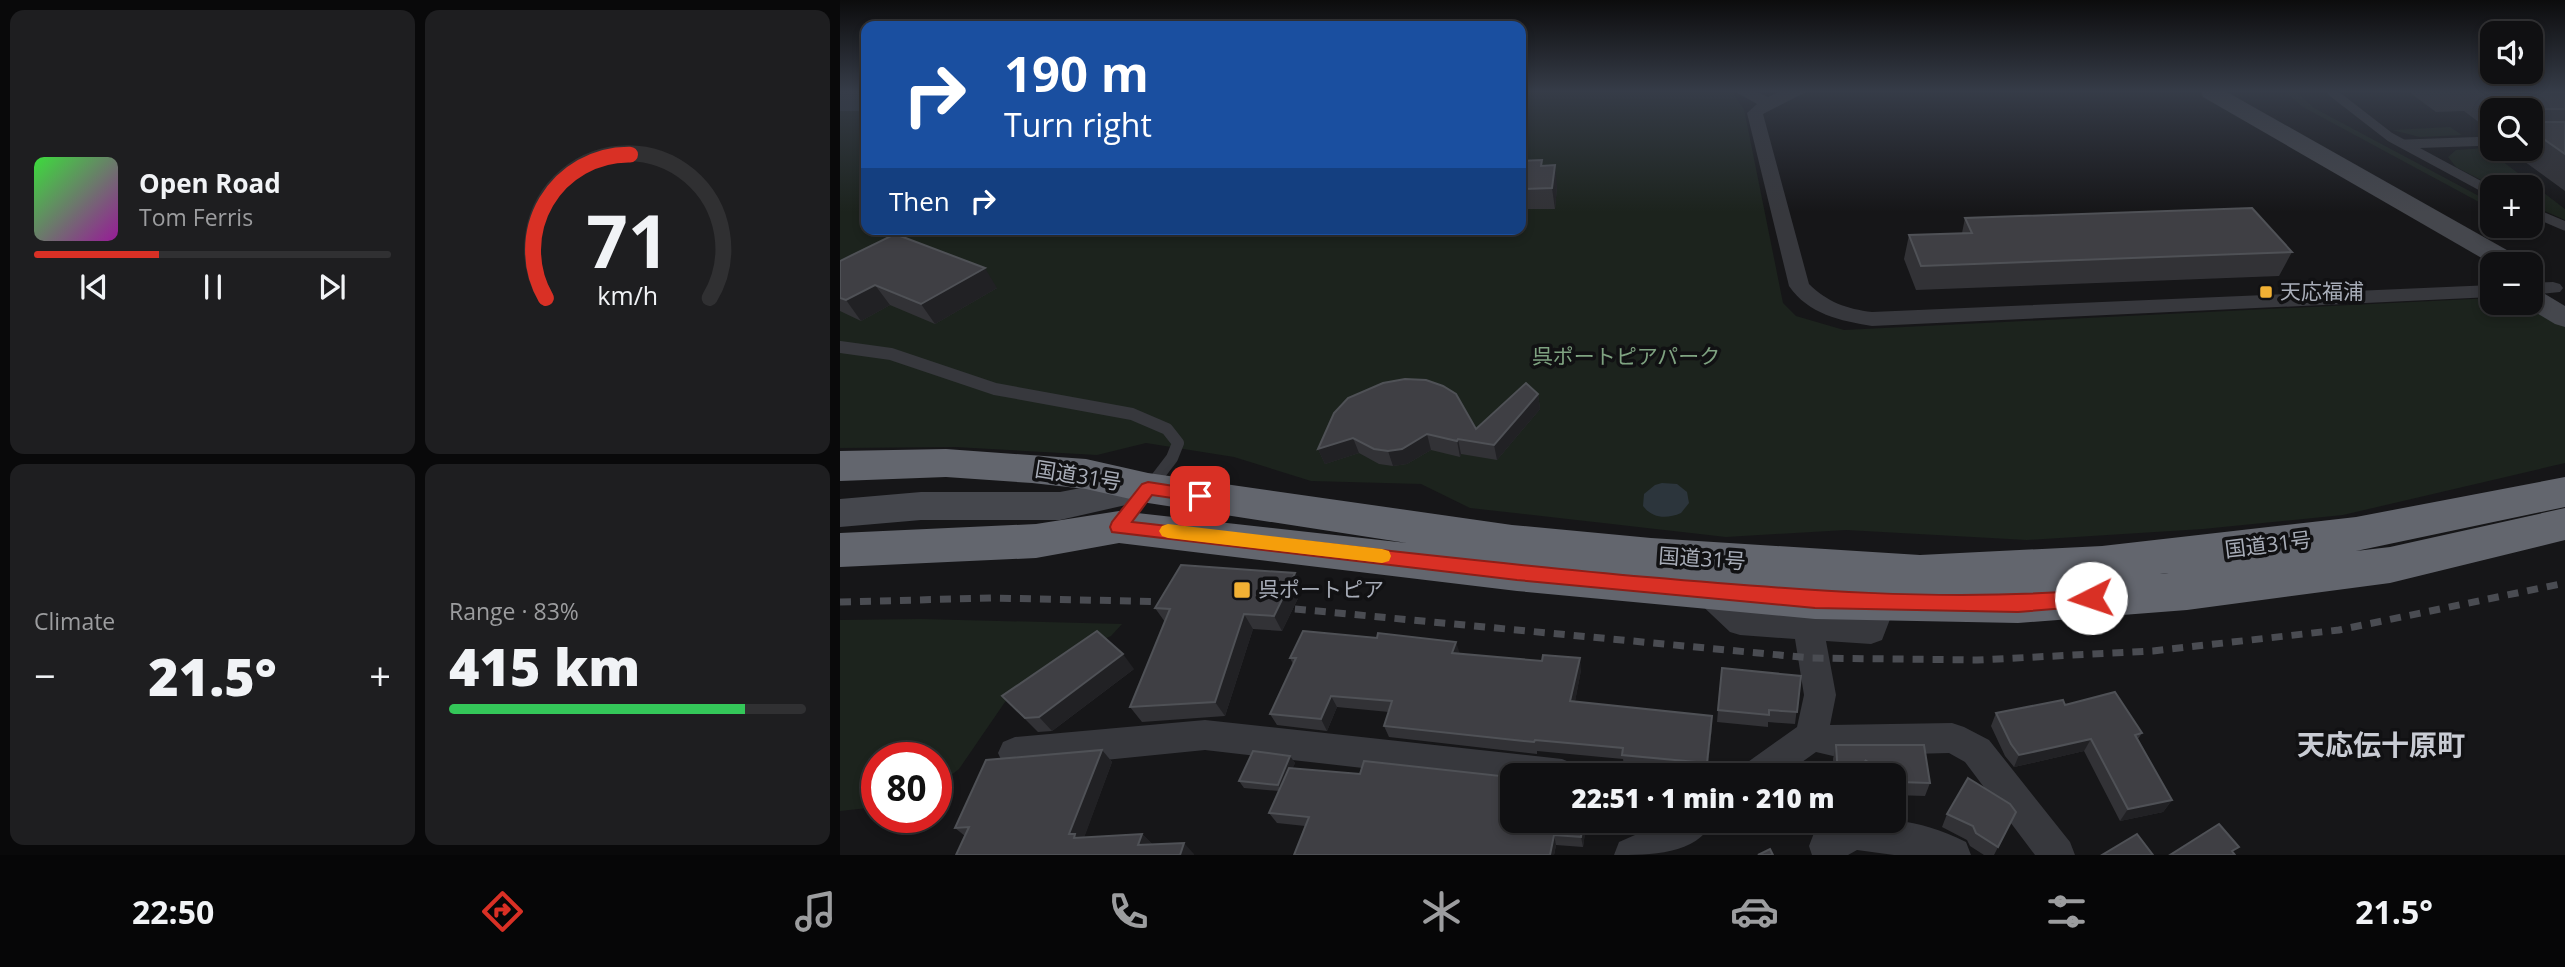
<!DOCTYPE html>
<meta charset="utf-8">
<style>
body{margin:0;font-family:"Open Sans","Noto Sans JP",sans-serif;background:#1e1e20;color:#f1f3f6;height:100vh;display:flex;flex-direction:column;font-size:26px;white-space:nowrap}
*{box-sizing:border-box;margin:0}
p{font-size:23px;color:#9c9d9f}
.icon{flex:none;width:38px;height:38px;fill:none;stroke:currentColor;stroke-width:2;stroke-linecap:round;stroke-linejoin:round}
.map{position:relative;flex:1;overflow:hidden}
.drawer{display:flex;flex-direction:column;gap:10px;padding:10px;background:#09090a;width:840px}
.drawer>*{flex:none}
.hud{position:absolute;left:21px;top:21px;width:665px;height:214px;border-radius:14px;box-shadow:0 4px 10px #0003,0 0 0 2px #303032;background:#1a4fa0;color:#fff;overflow:hidden}
.buttons{position:absolute;left:1640px;top:21px;display:grid;gap:14px}
.buttons a{display:grid;place-items:center;width:63px;height:63px;border-radius:14px;background:#101012;box-shadow:0 4px 10px #0003,0 0 0 2px #303032;font-size:35px}
.speed{position:absolute;left:21px;top:742px;display:flex;gap:14px;font-size:35px;font-weight:700;text-align:center}
.speed>*{display:grid;place-content:center;width:91px;height:91px;border-radius:50%;background:#101012;box-shadow:0 4px 10px #0003,0 0 0 2px #303032;line-height:1}
.speed .limit{border:10px solid #d22;background:#fff;color:#111}
.pin{position:absolute;display:grid;place-items:center;width:60px;height:60px;color:#fff;margin:-30px;border-radius:14px;box-shadow:0 4px 10px #0006}
.me{position:absolute;width:77px;margin:-38px;rotate:266deg;stroke-linejoin:round;filter:drop-shadow(0 0 5px #0008)}
.turn{display:flex;align-items:center;gap:24px;height:147px;padding:0 28px;font-size:32px}
.turn .icon{width:91px;height:91px;stroke-width:2.5}
.turn b{display:block;font-size:49px;line-height:60px}
.then{display:flex;align-items:center;height:66px;padding:0 28px;background:#0003;gap:14px;font-size:26px}
.big{font-size:52px;font-weight:800;line-height:1.1}
.drawer .widget{flex:1;display:flex;flex-direction:column;justify-content:center;gap:10px;min-width:0;padding:0 24px;border-radius:14px;background:#1e1e20}
.drawer .dial{align-items:center;gap:0}
.dial svg{height:182px;overflow:visible;fill:none;stroke:#303032;stroke-width:7;stroke-linecap:round;text-anchor:middle}
.dial text{fill:#f1f3f6;stroke:none}
.song{display:flex;align-items:center;gap:21px}
.cover{width:84px;height:84px;border-radius:10px;background:linear-gradient(135deg,hsl(120 70% 55%),hsl(300 70% 35%))}
.played{height:7px;border-radius:4px;background:linear-gradient(90deg,#d93025 35%,#303032 35%)}
.keys{display:flex;justify-content:space-around;direction:ltr}
.heat{display:flex;justify-content:space-between;align-items:center;font-size:38px;direction:ltr}
.charge{height:10px;border-radius:5px;background:linear-gradient(90deg,#34c759 83%,#303032 0)}
.drawer .tiles{flex:1;display:grid;gap:10px;grid-template-columns:repeat(2,1fr)}
.trip{position:absolute;left:660px;top:763px;width:406px;height:70px;border-radius:14px;background:#101012;box-shadow:0 4px 10px #0003,0 0 0 2px #303032;font-weight:800;line-height:70px;text-align:center}
.menu{display:flex;height:112px;justify-content:space-around;align-items:center;background:#060607;color:#9c9d9f}
.menu .icon{width:49px;height:49px}
.menu .selected{color:#d93025}
.menu b{font-size:32px;color:#f1f3f6}
main{display:flex;flex:1;min-height:0}
.map>svg:first-child{display:block}
.green{fill:#1c231d}
.water{fill:#2c353c}
.lines{fill:none;stroke-linecap:round;stroke-linejoin:round}
.lane-far1{stroke:#37383d;stroke-width:9}
.lane{stroke:#37383d;stroke-width:12}
.street{fill:#37383d;fill-rule:evenodd}
.secondary{fill:#45474d;fill-rule:evenodd}
.highway{fill:#63666e;fill-rule:evenodd}
.rail{stroke:#4a4c52;stroke-width:7;stroke-dasharray:11 9;stroke-linecap:butt}
.wall{fill:#323236}
.shaded-wall{fill:#212124}
.building{fill:#3f3f44;stroke:#4f5156;stroke-width:2}
.route{fill:#d93025;stroke:#8d1f18;stroke-width:2}
.slow{fill:#f59e0b}
.poi-dot{fill:#f2b134;stroke:#111113;stroke-width:2.5}
.labels{text-anchor:middle;stroke-width:7;stroke-linejoin:round;paint-order:stroke}
.poi-label{font-size:21px;fill:#a8adb8;stroke:#111113;text-anchor:start}
.park-label{font-size:21px;fill:#7fa381;stroke:#111113}
.street-label{font-size:21px;fill:#a8adb8;stroke:#111113}
.near-neighbourhood-label{font-size:28px;font-weight:bold;fill:#c9ccd4;stroke:#111113}
</style>
<main>
<section class="drawer">
<div class="tiles">
<div class="widget">
<div class="song"><i class="cover"></i><div><b>Open Road</b><p>Tom Ferris</p></div></div>
<div class="played"></div>
<div class="keys"><svg class="icon" aria-label="previous" viewBox="0 0 24 24"><path d="M18 5L8 12l10 7zM5 5v14"/></svg><svg class="icon" aria-label="pause" viewBox="0 0 24 24"><path d="M8 5v14M16 5v14"/></svg><svg class="icon" aria-label="next" viewBox="0 0 24 24"><path d="M6 5l10 7-10 7zM19 5v14"/></svg></div>
</div>
<div class="widget dial"><svg viewBox="0 0 100 80">
<path d="M14 69A42 42 0 1 1 86 69"/>
<path d="M14 69A42 42 0 0 1 51 6" stroke="#d93025"/>
<text x="50" y="56" font-size="32" font-weight="700">71</text>
<text x="50" y="72" font-size="11">km/h</text>
</svg></div>
<div class="widget"><p>Climate</p>
<div class="heat"><a>−</a><b class="big">21.5°</b><a>+</a></div>
</div>
<div class="widget"><p>Range · 83%</p><b class="big">415 km</b><div class="charge"></div></div>
</div>
</section>
<div class="map">
<svg width="1725" height="855" viewBox="0 0 1725 855">
<rect width="100%" height="100%" fill="#161618"/>
<g class="green">
<path d="M 681,92 L 892,92 L 904,109 L 943,303 L 956,316 L 1004,330 L 1652,298 L 1652,303 L 1690,303 L 1725,323 L 1725,463 L 1503,515 L 1363,529 L 1187,540 L 1006,530 L 886,537 L 630,508 L 581,484 L 471,481 L 394,457 L 306,443 L 257,455 L 115,447 L 0,448 L 0,111 L 26,111 L 26,229 L 681,229 Z"/>
<path d="M 1446,92 L 1456,92 L 1474,108 L 1652,203 L 1652,209 L 1463,107 Z"/>
<path d="M 1610,127 L 1622,135 L 1580,137 L 1552,130 Z"/>
<path d="M 1645,148 L 1725,209 L 1725,220 L 1691,205 L 1690,187 L 1655,187 L 1616,167 L 1608,157 L 1616,150 Z"/>
<path d="M 81,619 L 282,624 L 271,636 L 214,662 L 165,702 L 119,769 L 96,787 L 96,758 L 37,758 L 37,807 L 0,811 L 0,620 Z"/>
</g>
<g class="water">
<rect x="0" y="92" width="26" height="19"/>
<path d="M 822,483 L 837,484 L 847,492 L 849,503 L 841,513 C 827,519 813,519 803,506 L 804,494 L 815,485 Z"/>
</g>
<g class="lines">
<g class="lane-far1">
<path d="M 1492,92 L 1550,137 L 1652,192"/>
<path d="M 1565,144 L 1652,141"/>
<path d="M 1690,211 L 1725,226"/>
</g>
<path class="lane" d="M 0,347 L 51,354 L 155,389 L 292,414 L 327,429 L 338,443 L 332,458 L 280,526"/>
<g class="street">
<path d="M 896,92 L 917,92 L 928,97 L 939,92 L 966,92 L 923,114 L 969,284 C 987,302 1007,309 1032,312 L 1652,285 L 1652,297 L 1032,326 C 1001,321 968,314 949,286 L 907,113 L 917,104 Z"/>
<path d="M 1713,282 L 1720,284 L 1723,288 L 1720,292 L 1690,295 L 1690,283 Z"/>
<path d="M 864,578 L 874,582 L 907,611 L 1021,618 L 1032,593 L 1042,589 L 1052,593 L 1057,601 L 1042,640 L 1031,644 L 986,641 L 996,695 L 990,725 L 1112,723 L 1124,727 L 1149,740 L 1230,842 L 1235,855 L 1195,855 L 1125,762 L 1109,753 L 993,756 L 976,752 L 944,775 L 900,775 L 905,764 L 957,727 L 964,695 L 955,639 L 900,635 L 890,632 L 854,598 L 850,590 L 854,582 Z"/>
<path d="M 365,720 L 722,759 L 734,764 L 739,775 L 672,775 L 672,785 L 365,750 L 175,769 L 163,764 L 158,753 L 163,742 L 175,737 Z"/>
<path d="M 1054,820 C 1082,824 1100,829 1126,842 L 1131,855 L 1054,855 L 1017,850 L 1008,855 L 972,855 L 969,846 L 974,833 L 1000,821 Z"/>
<path d="M 827,821 L 873,821 C 857,855 810,855 774,855 L 779,842 Z"/>
</g>
<g class="secondary">
<path d="M 1361,92 L 1387,92 L 1681,258 L 1685,264 L 1652,264 L 1363,97 Z"/>
<path d="M 1690,289 L 1700,291 L 1725,306 L 1725,327 L 1715,324 L 1680,303 L 1690,303 Z"/>
<path d="M 308,475 L 321,479 L 326,488 L 321,497 L 220,520 L 81,520 L 0,527 L 0,499 L 81,492 L 220,492 Z"/>
</g>
<path class="highway" d="M 106,449 L 246,459 L 308,473 L 672,525 L 811,538 L 1080,555 L 1262,546 L 1516,517 L 1725,477 L 1725,507 L 1516,551 L 1320,574 L 1550,547 L 1725,508 L 1725,540 L 1550,583 L 1347,610 L 1178,623 L 975,619 L 677,591 L 279,543 L 196,558 L 0,567 L 0,533 L 196,524 L 279,511 L 567,543 L 308,503 L 246,489 L 192,483 L 106,477 L 0,481 L 0,451 Z"/>
<g class="rail">
<path d="M 0,602 L 152,598 L 337,602"/>
<path d="M 435,607 L 971,658 L 1137,660 L 1313,651 L 1499,630 L 1725,583"/>
</g>
</g>
<g class="wall">
<path d="M 1569,92 L 1725,92 L 1725,191 L 1677,156 L 1680,151 L 1676,149 L 1690,149 L 1690,110 L 1652,110 L 1652,132 L 1624,111 L 1596,112 Z"/>
<path d="M 681,161 L 703,166 L 717,186 L 715,209 L 681,209 Z"/>
<path d="M 1125,218 L 1452,252 L 1439,276 L 1076,290 L 1064,259 L 1069,235 L 1122,233 Z"/>
<path d="M 314,229 L 356,229 L 352,236 L 318,237 Z"/>
<path d="M 0,261 L 157,288 L 95,324 L 50,305 L 21,321 L 0,311 Z"/>
<path d="M 603,386 L 636,429 L 698,394 L 700,409 L 657,460 L 621,454 L 620,457 L 591,450 L 567,464 L 553,466 L 539,464 L 519,453 L 485,464 L 478,449 Z"/>
<path d="M 455,573 L 463,588 L 442,631 L 413,629 L 385,716 L 302,722 L 290,707 L 325,622 L 315,608 Z"/>
<path d="M 620,654 L 741,670 L 735,701 L 872,727 L 867,774 L 784,766 L 783,759 L 697,751 L 697,754 L 549,737 L 544,726 L 549,712 L 497,707 L 487,731 L 437,725 L 430,714 L 453,664 L 450,658 Z"/>
<path d="M 294,669 L 212,731 L 198,732 L 162,696 Z"/>
<path d="M 961,676 L 955,724 L 928,722 L 928,727 L 877,722 L 878,710 Z"/>
<path d="M 1156,713 L 1302,733 L 1298,739 L 1332,800 L 1323,812 L 1280,821 L 1244,751 L 1174,767 L 1165,756 L 1151,726 Z"/>
<path d="M 996,745 L 1090,783 L 1085,796 L 1054,795 L 1054,775 L 994,775 L 993,759 Z"/>
<path d="M 262,750 L 272,762 L 244,837 L 302,834 L 313,845 L 354,854 L 125,836 L 115,828 Z"/>
<path d="M 413,751 L 450,756 L 455,763 L 452,769 L 520,774 L 524,761 L 669,777 L 672,767 L 688,767 L 690,775 L 672,775 L 672,821 L 814,821 L 745,833 L 743,847 L 716,845 L 714,855 L 454,855 L 465,826 L 437,823 L 429,813 L 439,791 L 404,788 L 399,781 Z"/>
<path d="M 1176,812 L 1154,855 L 1144,855 L 1130,846 L 1127,840 L 1102,827 L 1107,814 Z"/>
</g>
<g class="shaded-wall">
<path d="M 715,165 L 717,186 L 715,209 L 712,188 Z"/>
<path d="M 349,229 L 356,229 L 352,236 Z"/>
<path d="M 145,268 L 157,288 L 95,324 L 81,304 Z"/>
<path d="M 35,285 L 50,305 L 21,321 L 6,300 Z"/>
<path d="M 698,394 L 700,409 L 657,460 L 654,445 Z"/>
<path d="M 587,434 L 591,450 L 567,464 L 553,466 L 548,451 Z"/>
<path d="M 513,438 L 519,453 L 485,464 L 478,449 Z"/>
<path d="M 618,439 L 621,454 L 620,457 L 617,441 Z"/>
<path d="M 455,573 L 463,588 L 442,631 L 434,616 Z"/>
<path d="M 404,614 L 413,629 L 385,716 L 375,702 Z"/>
<path d="M 616,642 L 620,654 L 612,653 Z"/>
<path d="M 283,654 L 294,669 L 212,731 L 199,717 Z"/>
<path d="M 740,658 L 741,670 L 733,712 L 730,701 Z"/>
<path d="M 491,696 L 497,707 L 487,731 L 481,719 Z"/>
<path d="M 872,716 L 872,727 L 867,774 L 867,763 Z"/>
<path d="M 1251,739 L 1244,751 L 1174,767 L 1179,755 Z"/>
<path d="M 262,750 L 272,762 L 243,841 L 247,845 L 229,834 Z"/>
<path d="M 450,756 L 455,763 L 442,792 L 438,785 Z"/>
<path d="M 1332,800 L 1323,812 L 1280,821 L 1288,809 Z"/>
<path d="M 743,823 L 745,833 L 743,847 L 741,837 Z"/>
<path d="M 302,834 L 313,845 L 298,845 Z"/>
<path d="M 714,835 L 716,845 L 714,855 L 710,855 Z"/>
<path d="M 344,843 L 354,854 L 354,855 L 340,855 Z"/>
</g>
<g class="building">
<path d="M 1645,92 L 1725,92 L 1725,109 L 1705,109 L 1699,116 L 1705,122 L 1725,122 L 1725,154 L 1692,131 L 1702,131 L 1690,123 L 1690,110 L 1671,110 Z"/>
<path d="M 702,160 L 701,166 L 715,165 L 712,188 L 681,189 L 681,161 Z"/>
<path d="M 1412,208 L 1452,252 L 1081,266 L 1069,235 L 1132,233 L 1125,218 Z"/>
<path d="M 55,234 L 145,268 L 81,304 L 35,285 L 6,300 L 0,298 L 0,261 Z"/>
<path d="M 565,379 L 586,380 L 603,386 L 616,394 L 636,429 L 686,383 L 698,394 L 654,445 L 618,439 L 617,441 L 587,434 L 562,449 L 548,451 L 534,449 L 513,438 L 478,449 L 494,413 L 508,398 L 543,383 Z"/>
<path d="M 341,565 L 455,573 L 434,616 L 404,614 L 375,702 L 290,707 L 330,609 L 315,608 Z"/>
<path d="M 257,631 L 283,654 L 199,717 L 185,718 L 162,696 Z"/>
<path d="M 463,631 L 537,638 L 538,633 L 616,642 L 612,653 L 702,661 L 703,655 L 740,658 L 730,701 L 872,716 L 867,763 L 782,755 L 783,748 L 695,740 L 694,742 L 544,726 L 552,701 L 491,696 L 481,719 L 430,714 L 456,658 L 450,658 Z"/>
<path d="M 882,668 L 961,676 L 957,712 L 929,710 L 929,715 L 878,710 Z"/>
<path d="M 1275,692 L 1302,733 L 1295,735 L 1332,800 L 1288,809 L 1251,739 L 1179,755 L 1171,744 L 1156,713 L 1223,700 L 1225,705 Z"/>
<path d="M 996,745 L 1084,745 L 1090,783 L 1059,782 L 1054,778 L 1054,775 L 1049,775 L 1025,760 L 1036,775 L 998,775 Z"/>
<path d="M 262,750 L 229,834 L 235,834 L 234,838 L 302,834 L 298,845 L 344,843 L 340,855 L 116,855 L 129,827 L 115,828 L 146,760 Z"/>
<path d="M 413,751 L 450,756 L 438,785 L 399,781 Z"/>
<path d="M 524,761 L 669,777 L 672,767 L 688,767 L 686,775 L 672,775 L 672,821 L 757,821 L 743,823 L 741,837 L 714,835 L 710,855 L 454,855 L 469,817 L 429,813 L 449,768 L 520,774 Z"/>
<path d="M 1128,778 L 1170,804 L 1176,812 L 1158,847 L 1136,833 L 1133,826 L 1107,814 Z"/>
<path d="M 1379,824 L 1399,847 L 1392,851 L 1395,855 L 1330,855 Z"/>
<path d="M 1297,834 L 1313,855 L 1262,855 Z"/>
<path d="M 930,849 L 933,855 L 918,855 Z"/>
</g>
<linearGradient id="sky" x2="0" y2="1"><stop stop-color="#0c0c0d"/><stop offset="0.43" stop-color="#363c48"/><stop offset="1" stop-color="#363c48" stop-opacity="0"/></linearGradient>
<rect width="1725" height="212" fill="url(#sky)"/>
<path class="route" d="M 308,482 L 360,490 L 366,491 L 369,496 L 366,500 L 360,502 L 312,495 L 292,522 C 464,541 635,562 807,577 C 955,590 1103,602 1251,590 L 1257,593 L 1260,598 L 1257,604 L 1251,606 L 1178,612 L 975,608 L 677,580 L 272,532 L 270,527 L 272,522 L 302,484 Z"/>
<path class="slow" d="M 328,524 L 542,549 L 549,551 L 551,556 L 549,561 L 542,563 L 328,538 L 322,536 L 319,531 L 322,526 Z"/>
<g class="poi-dot">
<rect x="1419" y="285" width="14" height="14" rx="3.5"/>
<rect x="393" y="581" width="18" height="18" rx="3.5"/>
</g>
<g class="labels">
<g class="poi-label">
<text x="1440" y="299">天応福浦</text>
<text x="418" y="597">呉ポートピア</text>
</g>
<g class="park-label">
<text x="786" y="364">呉ポートピアパーク</text>
</g>
<g class="street-label">
<text transform="translate(238 476) rotate(9)" y="7">国道31号</text>
<text transform="translate(1428 545) rotate(-7)" y="7">国道31号</text>
<text transform="translate(862 559) rotate(4)" y="7">国道31号</text>
</g>
<g class="near-neighbourhood-label">
<text x="1541" y="755">天応伝十原町</text>
</g>
</g>
</svg>
<div class="buttons">
<a><svg class="icon" aria-label="sound" viewBox="0 0 24 24"><path d="M4 9h4l5-4v14l-5-4H4zM17 9q2 3 0 6"/></svg></a>
<a><svg class="icon" aria-label="search" viewBox="0 0 24 24"><circle cx="10" cy="10" r="6"/><path d="M15 15l6 6"/></svg></a>
<a>+</a>
<a>−</a>
</div>
<div class="speed"><div class="limit">80</div></div>
<div class="pin" style="left:360px;top:496px;background:#d93025"><svg class="icon" aria-label="arrive" viewBox="0 0 24 24"><path d="M6 21V4h12l-3 4 3 4H6"/></svg></div>
<svg class="me" style="left:1251px;top:598px" viewBox="-20 -20 40 40"><circle r="19" fill="#fff"/><path d="M0-13L10 11 0 6-10 11z" fill="#d93025"/></svg>
<div class="trip">22:51 · 1 min · 210 m</div>
<div class="hud">
<div class="turn"><svg class="icon" aria-label="right" viewBox="0 0 24 24"><path d="M7 20v-9h11M14 6l5 5-5 5"/></svg><div><b>190 m</b>Turn right</div></div>
<div class="then">Then<svg class="icon" aria-label="right" viewBox="0 0 24 24"><path d="M7 20v-9h11M14 6l5 5-5 5"/></svg></div>
</div>
</div>
</main>
<nav class="menu">
<b>22:50</b>
<svg class="icon selected" aria-label="directions" viewBox="0 0 24 24"><path d="M12 3l9 9-9 9-9-9zM9 14v-3h6M13 9l2 2-2 2"/></svg>
<svg class="icon" aria-label="music" viewBox="0 0 24 24"><path d="M9 18V5l10-2v13"/><circle cx="6" cy="18" r="3"/><circle cx="16" cy="16" r="3"/></svg>
<svg class="icon" aria-label="phone" viewBox="0 0 24 24"><path d="M5 4h4l2 5-3 2q2 4 5 5l2-3 5 2v4C11 20 4 13 5 4z"/></svg>
<svg class="icon" aria-label="climate" viewBox="0 0 24 24"><path d="M12 3v18M4 7l16 10M4 17L20 7"/></svg>
<svg class="icon" aria-label="car" viewBox="0 0 24 24"><path d="M5 17H2v-5l4-1 3-4h7l3 4 3 1v5h-3M9 17h6M6 11h13"/><circle cx="7" cy="17" r="2"/><circle cx="17" cy="17" r="2"/></svg>
<svg class="icon" aria-label="filters" viewBox="0 0 24 24"><path d="M4 7h16M4 17h16"/><circle cx="9" cy="7" r="2"/><circle cx="15" cy="17" r="2"/></svg>
<b>21.5°</b>
</nav>
